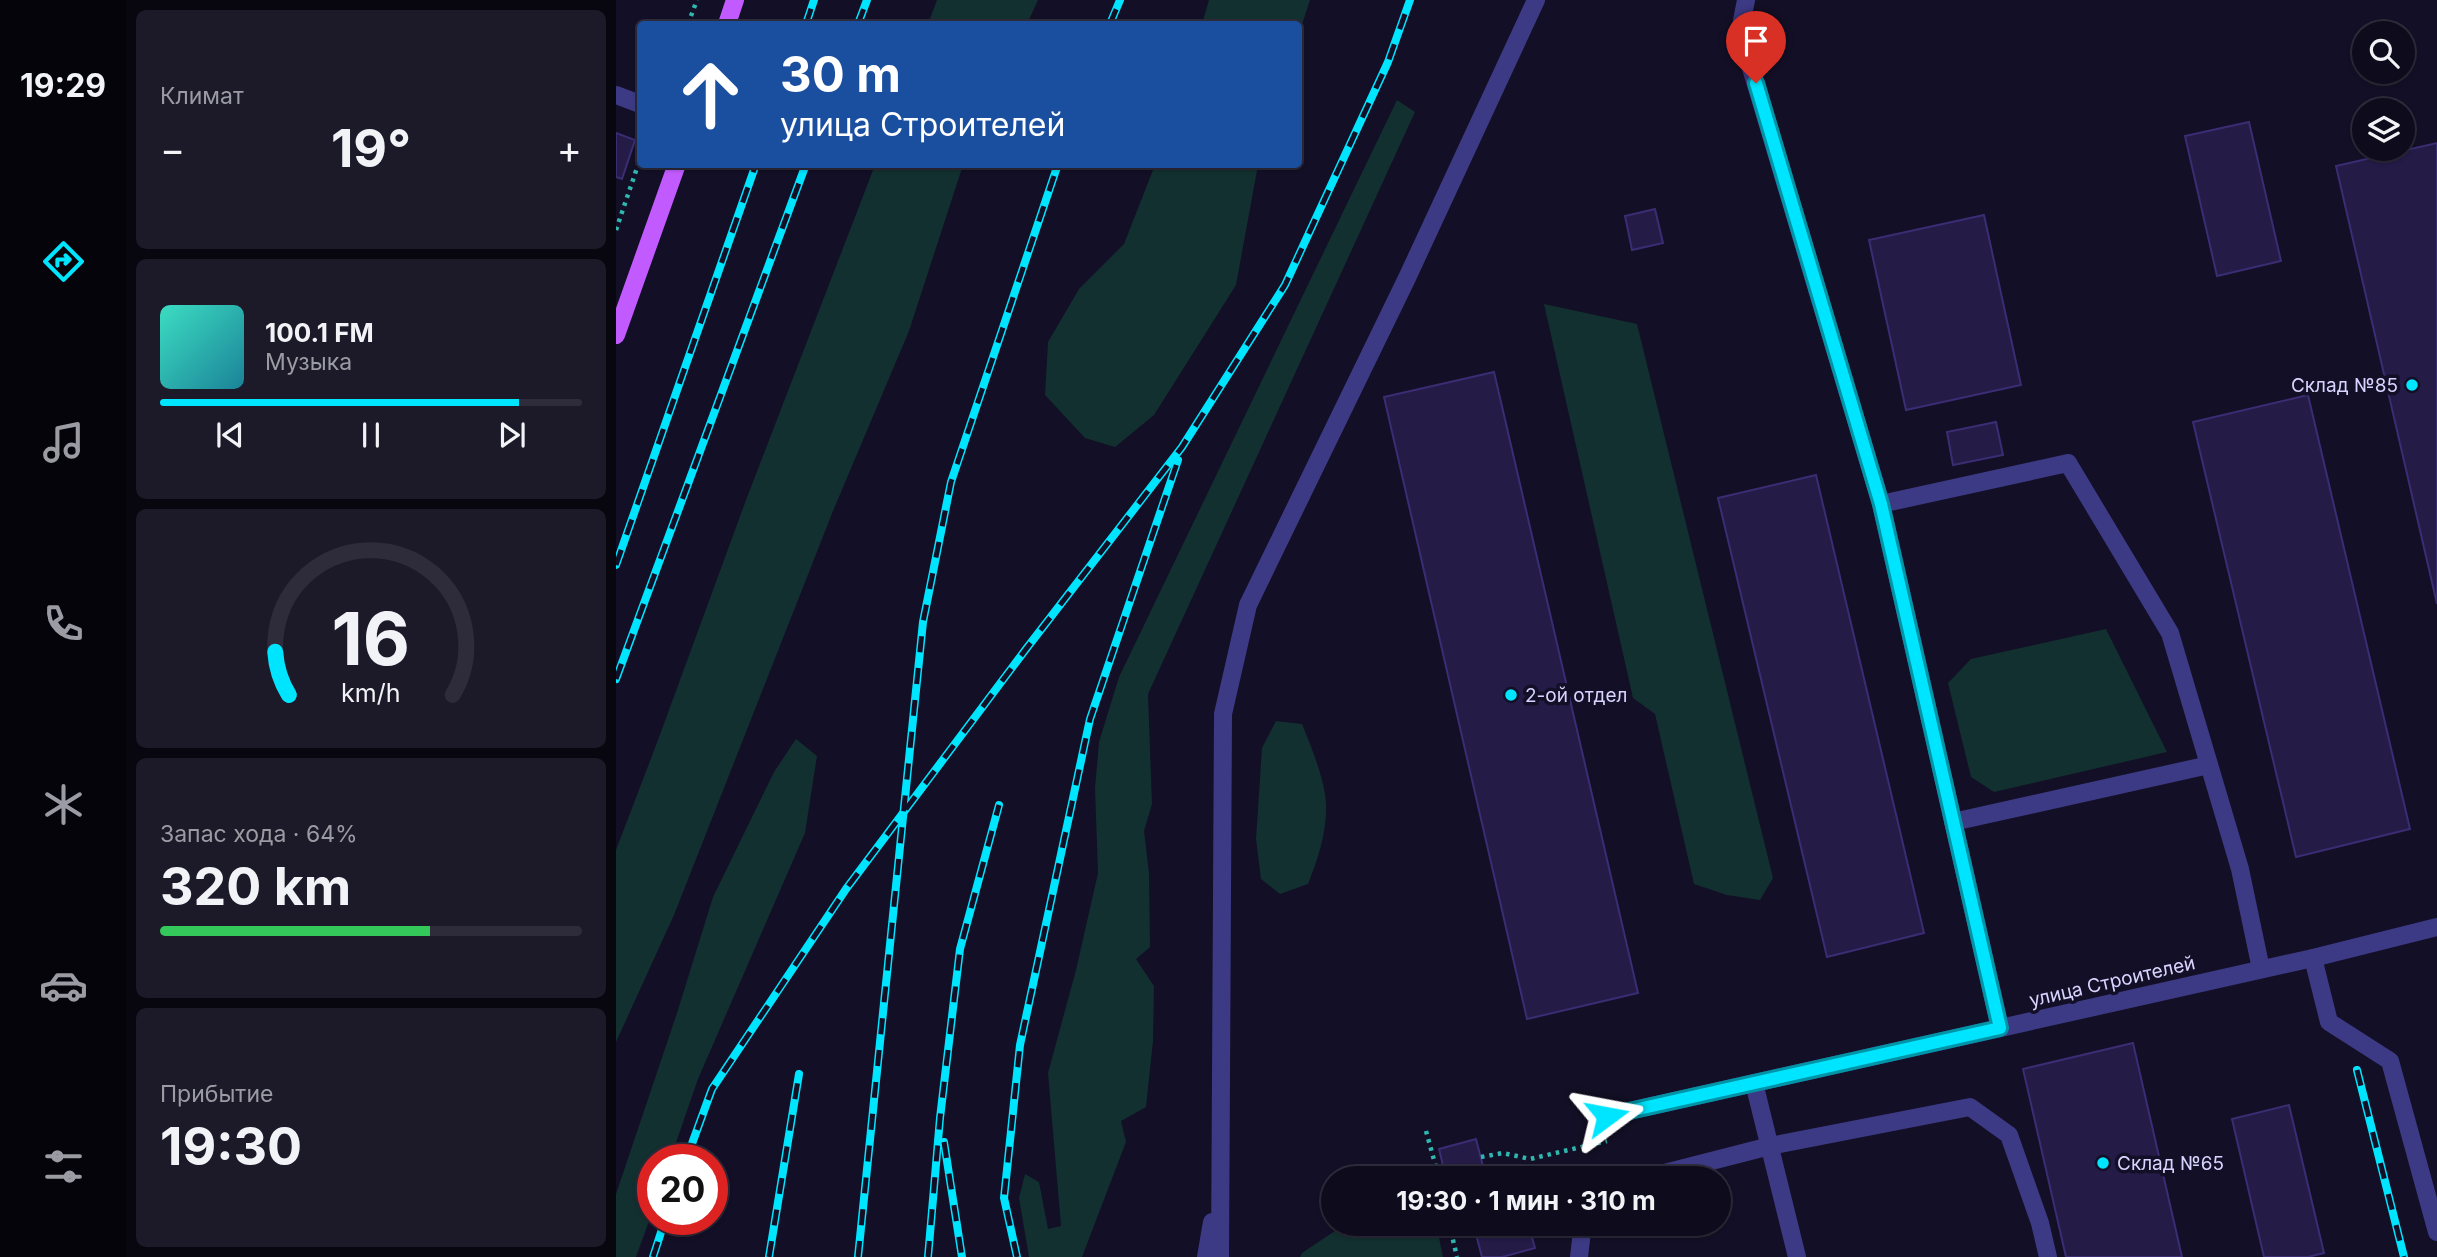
<!DOCTYPE html>
<html lang="ru">
<meta charset="utf-8">
<style>
body{margin:0;font-family:Inter,sans-serif;background:#1c1929;color:#f1f3f6;height:100vh;display:flex;flex-direction:column;font-size:26px;white-space:nowrap}
*{box-sizing:border-box;margin:0}
p{font-size:23px;color:#9b9ba3}
.icon{flex:none;width:38px;height:38px;fill:none;stroke:currentColor;stroke-width:2;stroke-linecap:round;stroke-linejoin:round}
.map{position:relative;flex:1;overflow:hidden}
.panel{display:flex;flex-direction:column;gap:10px;padding:10px;background:#08060f;width:490px}
.panel>*{flex:none}
.banner{position:absolute;left:21px;top:21px;width:665px;height:147px;border-radius:7px;box-shadow:0 2px 5px #0004,0 0 0 2px #2e2b3b;background:#1a4fa0;color:#fff;overflow:hidden}
.fabs{position:absolute;left:1736px;top:21px;display:grid;gap:14px}
.fabs a{display:grid;place-items:center;width:63px;height:63px;border-radius:50%;background:#0e0b1c;box-shadow:0 2px 5px #0004,0 0 0 2px #2e2b3b;font-size:35px}
.speed{position:absolute;left:21px;top:1144px;display:flex;gap:14px;font-size:35px;font-weight:700;text-align:center}
.speed>*{display:grid;place-content:center;width:91px;height:91px;border-radius:50%;background:#0e0b1c;box-shadow:0 2px 5px #0004,0 0 0 2px #2e2b3b;line-height:1}
.speed .limit{border:10px solid #d22;background:#fff;color:#111}
.pin{position:absolute;display:grid;place-items:center;width:60px;height:60px;color:#fff;margin:-72px -30px;border-radius:50% 50% 50% 0;rotate:-45deg;box-shadow:0 0 7px #0007}
.pin .icon{rotate:45deg}
.me{position:absolute;width:77px;margin:-38px;rotate:77deg;stroke-linejoin:round;filter:drop-shadow(0 0 5px #0008)}
.turn{display:flex;align-items:center;gap:24px;height:147px;padding:0 28px;font-size:32px}
.turn .icon{width:91px;height:91px;stroke-width:2.5}
.turn b{display:block;font-size:49px;line-height:60px}
.big{font-size:52px;font-weight:700;line-height:1.1}
.panel .tile{flex:1;display:flex;flex-direction:column;justify-content:center;gap:10px;min-width:0;padding:0 24px;border-radius:10px;background:#1c1929}
.panel .dial{align-items:center;gap:0}
.dial svg{height:182px;overflow:visible;fill:none;stroke:#2e2b3b;stroke-width:7;stroke-linecap:round;text-anchor:middle}
.dial text{fill:#f1f3f6;stroke:none}
.song{display:flex;align-items:center;gap:21px}
.cover{width:84px;height:84px;border-radius:10px;background:linear-gradient(135deg,hsl(170 70% 55%),hsl(190 70% 35%))}
.played{height:7px;border-radius:4px;background:linear-gradient(90deg,#00e5ff 85%,#2e2b3b 85%)}
.keys{display:flex;justify-content:space-around;direction:ltr}
.heat{display:flex;justify-content:space-between;align-items:center;font-size:38px;direction:ltr}
.charge{height:10px;border-radius:5px;background:linear-gradient(90deg,#34c759 64%,#2e2b3b 0)}
.trip{position:absolute;left:705px;top:1166px;width:410px;height:70px;border-radius:35px;background:#0e0b1c;box-shadow:0 2px 5px #0004,0 0 0 2px #2e2b3b;font-weight:700;line-height:70px;text-align:center}
main{display:flex;flex:1;min-height:0}
.tab-bar{display:flex;flex-direction:column;width:126px;justify-content:space-around;align-items:center;background:#06040b;color:#9b9ba3}
.tab-bar .icon{width:49px;height:49px}
.tab-bar .current{color:#00e5ff}
.tab-bar b{font-size:32px;color:#f1f3f6}
.map>svg:first-child{display:block}
.green{fill:#12302f}
.building{fill:#241b47;stroke:#3b2d73;stroke-width:2}
.lines{fill:none;stroke-linecap:round;stroke-linejoin:round}
.path{stroke:#2fb8b0;stroke-width:4.5;stroke-dasharray:3.5 5;stroke-linecap:butt}
.minor{stroke:#3d3a85;stroke-width:18}
.major{stroke:#c25bff;stroke-width:18}
.rail-casing{stroke:#00e5ff;stroke-width:8}
.rail{stroke:#130f26;stroke-width:5;stroke-dasharray:16;stroke-linecap:butt}
.route-casing{stroke:#0095a6;stroke-width:18}
.route{stroke:#00e5ff;stroke-width:12}
.poi-dot{fill:#00e5ff;stroke:#130f26;stroke-width:2.5}
.labels{text-anchor:middle;stroke-width:7;stroke-linejoin:round;paint-order:stroke}
.poi-label{font-size:19px;fill:#d9d4ff;stroke:#130f26;text-anchor:start}
.street-label{font-size:19px;fill:#d9d4ff;stroke:#130f26}
</style>
<main>
<nav class="tab-bar">
<b>19:29</b>
<svg class="icon current" aria-label="directions" viewBox="0 0 24 24"><path d="M12 3l9 9-9 9-9-9zM9 14v-3h6M13 9l2 2-2 2"/></svg>
<svg class="icon" aria-label="music" viewBox="0 0 24 24"><path d="M9 18V5l10-2v13"/><circle cx="6" cy="18" r="3"/><circle cx="16" cy="16" r="3"/></svg>
<svg class="icon" aria-label="phone" viewBox="0 0 24 24"><path d="M5 4h4l2 5-3 2q2 4 5 5l2-3 5 2v4C11 20 4 13 5 4z"/></svg>
<svg class="icon" aria-label="climate" viewBox="0 0 24 24"><path d="M12 3v18M4 7l16 10M4 17L20 7"/></svg>
<svg class="icon" aria-label="car" viewBox="0 0 24 24"><path d="M5 17H2v-5l4-1 3-4h7l3 4 3 1v5h-3M9 17h6M6 11h13"/><circle cx="7" cy="17" r="2"/><circle cx="17" cy="17" r="2"/></svg>
<svg class="icon" aria-label="filters" viewBox="0 0 24 24"><path d="M4 7h16M4 17h16"/><circle cx="9" cy="7" r="2"/><circle cx="15" cy="17" r="2"/></svg>
</nav>
<section class="panel">
<div class="tile"><p>Климат</p>
<div class="heat"><a>−</a><b class="big">19°</b><a>+</a></div>
</div>
<div class="tile">
<div class="song"><i class="cover"></i><div><b>100.1 FM</b><p>Музыка</p></div></div>
<div class="played"></div>
<div class="keys"><svg class="icon" aria-label="previous" viewBox="0 0 24 24"><path d="M18 5L8 12l10 7zM5 5v14"/></svg><svg class="icon" aria-label="pause" viewBox="0 0 24 24"><path d="M8 5v14M16 5v14"/></svg><svg class="icon" aria-label="next" viewBox="0 0 24 24"><path d="M6 5l10 7-10 7zM19 5v14"/></svg></div>
</div>
<div class="tile dial"><svg viewBox="0 0 100 80">
<path d="M14 69A42 42 0 1 1 86 69"/>
<path d="M14 69A42 42 0 0 1 8 50" stroke="#00e5ff"/>
<text x="50" y="56" font-size="32" font-weight="700">16</text>
<text x="50" y="72" font-size="11">km/h</text>
</svg></div>
<div class="tile"><p>Запас хода · 64%</p><b class="big">320 km</b><div class="charge"></div></div>
<div class="tile"><p>Прибытие</p><b class="big">19:30</b></div>
</section>
<div class="map">
<svg width="1821" height="1257" viewBox="0 0 1821 1257">
<rect width="100%" height="100%" fill="#130f26"/>
<g class="green">
<path d="M 321,0 L 422,0 L 411,24 L 312,24 Z"/>
<path d="M 593,0 L 694,0 L 683,34 L 682,24 L 586,24 Z"/>
<path d="M 781,100 L 799,112 L 532,694 L 536,804 L 528,831 L 533,873 L 534,947 L 520,959 L 538,986 L 537,1041 L 530,1107 L 505,1121 L 510,1142 L 466,1257 L 413,1257 L 403,1198 L 409,1174 L 423,1182 L 432,1229 L 445,1226 L 432,1073 L 460,970 L 482,873 L 479,788 L 483,742 L 503,677 Z"/>
<path d="M 259,165 L 347,165 L 293,331 L 217,511 L 58,915 L 0,1042 L 0,850 L 42,740 L 130,500 Z"/>
<path d="M 539,165 L 642,165 L 620,285 L 538,415 L 499,447 L 469,438 L 429,395 L 432,342 L 463,289 L 508,244 Z"/>
<path d="M 928,304 L 1021,324 L 1157,878 L 1144,900 L 1111,895 L 1078,884 L 1039,714 L 1017,698 Z"/>
<path d="M 1490,629 L 1551,752 L 1378,792 L 1355,777 L 1332,683 L 1355,659 Z"/>
<path d="M 660,721 L 686,724 C 695,746 709,780 710,804 C 711,832 702,859 692,884 L 664,894 L 645,879 L 640,839 L 646,748 Z"/>
<path d="M 180,739 L 201,756 L 189,833 L 82,1079 L 54,1160 L 37,1160 L 37,1210 L 20,1257 L 0,1257 L 0,1194 L 61,1013 L 97,897 L 158,772 Z"/>
<path d="M 731,1223 L 820,1223 L 827,1257 L 684,1257 L 686,1253 Z"/>
</g>
<g class="building">
<path d="M 1633,122 L 1665,261 L 1601,276 L 1569,136 Z"/>
<path d="M 0,133 L 19,140 L 6,179 L 0,177 Z"/>
<path d="M 1821,143 L 1821,604 L 1720,166 Z"/>
<path d="M 1039,209 L 1047,243 L 1016,250 L 1009,216 Z"/>
<path d="M 1368,215 L 1405,385 L 1290,410 L 1253,240 Z"/>
<path d="M 878,372 L 1022,993 L 911,1019 L 768,397 Z"/>
<path d="M 1692,395 L 1794,829 L 1680,857 L 1577,422 Z"/>
<path d="M 1380,422 L 1387,455 L 1337,465 L 1331,432 Z"/>
<path d="M 1200,475 L 1308,933 L 1211,957 L 1102,498 Z"/>
<path d="M 1517,1043 L 1566,1257 L 1450,1257 L 1407,1069 Z"/>
<path d="M 1673,1105 L 1708,1253 L 1692,1257 L 1648,1257 L 1616,1119 Z"/>
<path d="M 860,1139 L 868,1170 L 830,1178 L 823,1149 Z"/>
<path d="M 857,1223 L 912,1223 L 919,1248 L 886,1257 L 866,1257 Z"/>
</g>
<g class="lines">
<g class="path">
<path d="M 72,24 L 81,0"/>
<path d="M 0,230 L 24,159"/>
<path d="M 810,1131 L 823,1178"/>
<path d="M 865,1157 L 887,1153 L 914,1159 L 991,1141"/>
<path d="M 821,1169 L 828,1167"/>
<path d="M 833,1223 L 841,1257"/>
</g>
<g class="minor">
<path d="M 1130,0 L 1124,31 L 1265,504 L 1384,1028"/>
<path d="M 0,95 L 24,104"/>
<path d="M 1265,504 L 1452,463 L 1554,633 L 1624,869 L 1645,969"/>
<path d="M 1337,822 L 1593,765"/>
<path d="M 1697,958 L 1713,1022 L 1774,1061 L 1821,1232"/>
<path d="M 1138,1083 L 1181,1257"/>
<path d="M 991,1116 L 1697,958 L 1821,927"/>
<path d="M 1029,1178 L 1154,1146 L 1354,1107 L 1393,1135 L 1424,1223 L 1432,1257"/>
<path d="M 590,1257 L 596,1222"/>
<path d="M 604,1257 L 607,714 L 632,605 L 791,278 L 920,0"/>
<path d="M 963,1257 L 967,1223"/>
</g>
<g class="major">
<path d="M 111,24 L 119,0"/>
<path d="M 0,335 L 61,164"/>
</g>
<defs>
<g id="rail">
<path d="M 190,24 L 198,0"/>
<path d="M 242,24 L 251,0"/>
<path d="M 494,24 L 504,0"/>
<path d="M 0,565 L 140,164"/>
<path d="M 0,679 L 190,164"/>
<path d="M 1741,1070 L 1788,1257"/>
<path d="M 328,1142 L 346,1257"/>
<path d="M 70,1160 L 96,1089 L 230,889 L 410,649 L 566,447 L 669,285 L 772,62 L 794,0"/>
<path d="M 37,1257 L 49,1220"/>
<path d="M 153,1257 L 183,1074"/>
<path d="M 242,1257 L 307,622 L 335,482 L 442,164"/>
<path d="M 312,1257 L 324,1118 L 344,949 L 383,805"/>
<path d="M 401,1257 L 388,1198 L 404,1045 L 474,719 L 562,460"/>
</g>
</defs>
<use href="#rail" class="rail-casing"/>
<use href="#rail" class="rail"/>
</g>
<g class="lines">
<defs>
<path id="route" d="M 991,1116 L 1384,1028 L 1265,504 L 1140,83"/>
</defs>
<use href="#route" class="route-casing"/>
<use href="#route" class="route"/>
</g>
<g class="poi-dot">
<circle cx="1796" cy="385" r="7"/>
<circle cx="895" cy="695" r="7"/>
<circle cx="1487" cy="1163" r="7"/>
</g>
<g class="labels">
<g class="poi-label">
<text x="1782" y="392" text-anchor="end">Склад №85</text>
<text x="909" y="702">2-ой отдел</text>
<text x="1501" y="1170">Склад №65</text>
</g>
<g class="street-label">
<text transform="translate(1496 981) rotate(-13)" y="7">улица Строителей</text>
</g>
</g>
</svg>
<div class="fabs">
<a><svg class="icon" aria-label="search" viewBox="0 0 24 24"><circle cx="10" cy="10" r="6"/><path d="M15 15l6 6"/></svg></a>
<a><svg class="icon" aria-label="layers" viewBox="0 0 24 24"><path d="M12 4l9 5-9 5-9-5zM3 14l9 5 9-5"/></svg></a>
</div>
<div class="speed"><div class="limit">20</div></div>
<div class="pin" style="left:1140px;top:83px;background:#d93025"><svg class="icon" aria-label="arrive" viewBox="0 0 24 24"><path d="M6 21V4h12l-3 4 3 4H6"/></svg></div>
<svg class="me" style="left:991px;top:1116px" viewBox="-20 -20 40 40"><path d="M0-17L14 15 0 8-14 15z" fill="#00e5ff" stroke="#fff" stroke-width="4"/></svg>
<div class="trip">19:30 · 1 мин · 310 m</div>
<div class="banner">
<div class="turn"><svg class="icon" aria-label="ahead" viewBox="0 0 24 24"><path d="M12 20V5M6 11l6-6 6 6"/></svg><div><b>30 m</b>улица Строителей</div></div>
</div>
</div>
</main>
